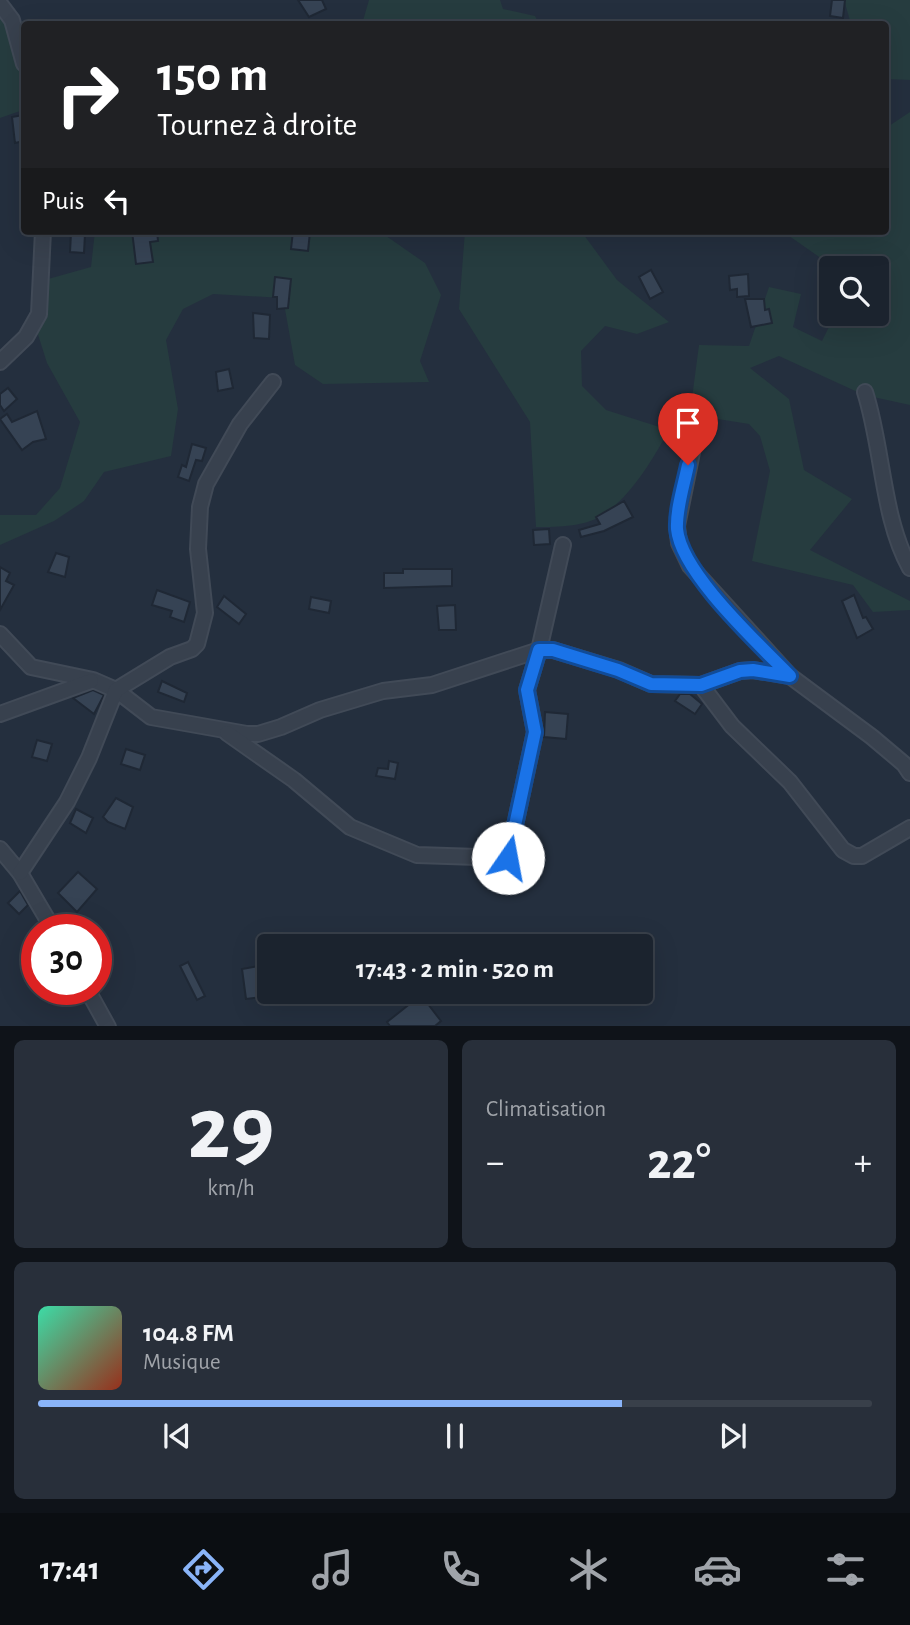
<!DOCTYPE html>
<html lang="fr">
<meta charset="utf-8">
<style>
body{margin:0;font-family:"Alegreya Sans",sans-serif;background:#282f3a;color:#f1f3f6;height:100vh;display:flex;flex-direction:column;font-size:26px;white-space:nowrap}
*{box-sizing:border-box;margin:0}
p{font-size:23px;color:#a0a4aa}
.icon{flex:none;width:38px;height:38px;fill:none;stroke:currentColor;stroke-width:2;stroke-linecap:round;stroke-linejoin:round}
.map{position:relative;height:1026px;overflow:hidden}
.details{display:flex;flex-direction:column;gap:14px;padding:14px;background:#0f1319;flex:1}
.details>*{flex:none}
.banner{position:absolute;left:21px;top:21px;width:868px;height:214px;border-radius:7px;box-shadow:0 7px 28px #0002,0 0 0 2px #39404a;background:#202124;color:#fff;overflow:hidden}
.tools{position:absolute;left:819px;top:256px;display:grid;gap:14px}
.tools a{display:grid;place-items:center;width:70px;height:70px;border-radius:7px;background:#1b232e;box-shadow:0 7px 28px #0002,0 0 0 2px #39404a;font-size:35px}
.speed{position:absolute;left:21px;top:914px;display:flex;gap:14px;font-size:35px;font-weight:700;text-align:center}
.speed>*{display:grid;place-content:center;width:91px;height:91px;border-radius:50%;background:#1b232e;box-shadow:0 7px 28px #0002,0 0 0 2px #39404a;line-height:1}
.speed .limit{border:10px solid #d22;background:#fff;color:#111}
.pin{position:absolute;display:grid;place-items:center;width:60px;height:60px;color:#fff;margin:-72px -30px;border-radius:50% 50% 50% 0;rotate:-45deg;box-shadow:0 0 7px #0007}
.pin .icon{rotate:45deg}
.me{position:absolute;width:77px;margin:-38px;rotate:12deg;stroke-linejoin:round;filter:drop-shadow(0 0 5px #0008)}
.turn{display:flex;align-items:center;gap:24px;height:147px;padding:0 21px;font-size:32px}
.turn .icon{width:91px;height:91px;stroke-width:2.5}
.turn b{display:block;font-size:49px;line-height:60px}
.then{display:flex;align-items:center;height:66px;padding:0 21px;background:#0003;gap:14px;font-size:26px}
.big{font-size:52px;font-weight:700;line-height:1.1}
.details .card{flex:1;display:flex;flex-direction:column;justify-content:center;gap:10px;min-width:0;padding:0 24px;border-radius:10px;background:#282f3a}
.details .dial{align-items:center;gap:0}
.dial b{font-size:91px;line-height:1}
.song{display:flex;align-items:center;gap:21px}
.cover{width:84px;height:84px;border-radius:10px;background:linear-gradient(135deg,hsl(160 70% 55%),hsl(10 70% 35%))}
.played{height:7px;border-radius:4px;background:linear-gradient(90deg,#8ab4f8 70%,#39404a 70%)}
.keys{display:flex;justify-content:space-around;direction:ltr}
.heat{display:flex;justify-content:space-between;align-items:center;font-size:38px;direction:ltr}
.details .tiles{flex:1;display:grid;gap:14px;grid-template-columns:1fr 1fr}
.card:last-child{grid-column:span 2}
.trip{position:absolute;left:257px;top:934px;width:396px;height:70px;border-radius:7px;background:#1b232e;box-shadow:0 7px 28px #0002,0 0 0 2px #39404a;font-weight:700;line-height:70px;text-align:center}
.tabs{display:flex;height:112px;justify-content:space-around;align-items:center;background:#0b0e12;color:#a0a4aa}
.tabs .icon{width:49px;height:49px}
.tabs .current{color:#8ab4f8}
.tabs b{font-size:32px;color:#f1f3f6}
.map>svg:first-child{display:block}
.green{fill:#263c3f}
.building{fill:#364354;stroke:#1f2835;stroke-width:2}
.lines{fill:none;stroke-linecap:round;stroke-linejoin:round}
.minor-casing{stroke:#414a57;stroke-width:18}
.minor{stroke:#38414e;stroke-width:14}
.route-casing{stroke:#114b97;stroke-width:18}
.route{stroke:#1a73e8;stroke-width:12}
</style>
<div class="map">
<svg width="910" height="1027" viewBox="0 0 910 1027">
<rect width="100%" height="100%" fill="#242f3e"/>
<g class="green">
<path d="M 0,0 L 3,0 L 24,31 L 24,104 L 20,111 L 0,118 Z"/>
<path d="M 369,0 L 500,0 L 503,9 L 535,16 L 539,24 L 362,24 Z"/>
<path d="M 844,0 L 910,0 L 910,80 L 886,79 L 886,24 L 851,24 Z"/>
<path d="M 910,112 L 910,405 L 864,395 L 779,356 L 750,368 L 789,399 L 804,470 L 852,499 L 810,550 L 910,601 L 910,610 L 873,612 L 853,585 L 752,561 L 770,471 L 760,436 L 749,424 L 693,415 L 692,398 L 699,345 L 749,346 L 769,287 L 801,294 L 793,327 L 822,341 L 836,313 L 877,313 L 877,268 L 835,268 L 782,231 L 886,231 L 886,128 Z"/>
<path d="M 95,231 L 379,231 L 425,263 L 441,295 L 420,361 L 429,382 L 323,384 L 295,365 L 283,298 L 213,294 L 183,309 L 166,340 L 178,409 L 171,456 L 104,472 L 84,501 L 54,521 L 0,545 L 0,515 L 36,515 L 60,488 L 80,422 L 47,363 L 35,325 L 41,281 L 91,267 Z"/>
<path d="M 465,231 L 581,231 L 617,280 L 669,322 L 637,334 L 605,326 L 581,351 L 582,386 L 606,410 L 669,430 C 653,459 633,493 606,513 C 587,527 559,527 536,527 L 530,422 L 459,309 Z"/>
</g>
<g class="building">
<path d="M 298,0 L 322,0 L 326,9 L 309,17 Z"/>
<path d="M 832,0 L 845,0 L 843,18 L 830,16 Z"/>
<path d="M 23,115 L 24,141 L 15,143 L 12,117 Z"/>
<path d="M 132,231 L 157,231 L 158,241 L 150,242 L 153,262 L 136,264 Z"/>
<path d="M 293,231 L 310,232 L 308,251 L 291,249 Z"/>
<path d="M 71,233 L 85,234 L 84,253 L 70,252 Z"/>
<path d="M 651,270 L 663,292 L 650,299 L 639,277 Z"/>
<path d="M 748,274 L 749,296 L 737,297 L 737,289 L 730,290 L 729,276 Z"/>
<path d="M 275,277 L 291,279 L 288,308 L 277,309 L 277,297 L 273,297 Z"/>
<path d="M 745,299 L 764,299 L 765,310 L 769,309 L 772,323 L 751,327 Z"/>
<path d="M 253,313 L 270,315 L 269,339 L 254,338 Z"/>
<path d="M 229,369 L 233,388 L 218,391 L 216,372 Z"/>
<path d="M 8,388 L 17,399 L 4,411 L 0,405 L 0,394 Z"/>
<path d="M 37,411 L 46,439 L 33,442 L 22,450 L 0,419 L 7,414 L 12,422 Z"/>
<path d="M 192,444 L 206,448 L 202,461 L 196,460 L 189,481 L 178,477 L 182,465 L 186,467 Z"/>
<path d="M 624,501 L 633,517 L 604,531 L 581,537 L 579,530 L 600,524 L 596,517 Z"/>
<path d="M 549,529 L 550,544 L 534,545 L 533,530 Z"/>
<path d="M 56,553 L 69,557 L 65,577 L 48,572 Z"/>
<path d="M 0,567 L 10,573 L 6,581 L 14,585 L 0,610 Z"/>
<path d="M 403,569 L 452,569 L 452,586 L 384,588 L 384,573 L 403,573 Z"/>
<path d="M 157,590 L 190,602 L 184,622 L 170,617 L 172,611 L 152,605 Z"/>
<path d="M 854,595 L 863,618 L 866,617 L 873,629 L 857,638 L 842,601 Z"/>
<path d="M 224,596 L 246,614 L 239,624 L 217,607 Z"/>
<path d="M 311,597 L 331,601 L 329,613 L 309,609 Z"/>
<path d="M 455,605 L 456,630 L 439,630 L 437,606 Z"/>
<path d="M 162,681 L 187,693 L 184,702 L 158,692 Z"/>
<path d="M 93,690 L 104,695 L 94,714 L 73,698 Z"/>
<path d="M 680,694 L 690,694 L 702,704 L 695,714 L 675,701 Z"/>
<path d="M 545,712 L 568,714 L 566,739 L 544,737 Z"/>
<path d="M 37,740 L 52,744 L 47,761 L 32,757 Z"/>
<path d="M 126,749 L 145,755 L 140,770 L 121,764 Z"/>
<path d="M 389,761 L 398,763 L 395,779 L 376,776 L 378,768 L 388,769 Z"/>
<path d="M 116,798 L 133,807 L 125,829 L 108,822 L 103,817 Z"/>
<path d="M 76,809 L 93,818 L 86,833 L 70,823 Z"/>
<path d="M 78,872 L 97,889 L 77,912 L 58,893 Z"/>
<path d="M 20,891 L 28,905 L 19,914 L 8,903 Z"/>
<path d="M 188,962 L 205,996 L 197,1000 L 180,966 Z"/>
<path d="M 265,965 L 269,996 L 246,999 L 242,969 Z"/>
<path d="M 421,995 L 441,1021 L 435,1026 L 390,1026 L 387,1022 Z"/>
</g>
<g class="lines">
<defs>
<g id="minor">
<path d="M 0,4 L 12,20 L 24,64"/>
<path d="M 0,362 L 26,337 L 39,314 L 43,231"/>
<path d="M 865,392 C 883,448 882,518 910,568"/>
<path d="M 697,428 L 677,526 L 679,543 L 690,566 L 790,676 L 872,737 L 904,764 L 910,773"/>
<path d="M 0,634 L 31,667 L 93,680 L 116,690 L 151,717 L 247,734 L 258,734 L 281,727 L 320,710 L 383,691 L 432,685 L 539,650 L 553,650 L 619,670 L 651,684 L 701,685 L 740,671 L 753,670 L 790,676"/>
<path d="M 701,685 L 732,726 L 790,782 L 843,850 L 854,856 L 862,856 L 910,828"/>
<path d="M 0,714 L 91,681"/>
<path d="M 227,733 L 294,780 L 350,827 L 417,855 L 508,858 L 535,732 L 527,690 L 539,650 L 563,545"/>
<path d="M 0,849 L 20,873 L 53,929"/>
<path d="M 20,873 L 67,802 L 89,758 L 116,690 L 170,657 L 192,649 L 197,644 L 205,613 L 198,549 L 200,507 L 206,484 L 240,424 L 273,382"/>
<path d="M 87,989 L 108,1027"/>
</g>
</defs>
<use href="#minor" class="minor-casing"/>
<use href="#minor" class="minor"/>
</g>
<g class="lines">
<defs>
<path id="route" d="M 508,858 L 535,732 L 527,690 L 539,650 L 553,650 L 618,670 L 651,684 L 701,685 L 740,671 L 753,670 L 790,676 C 759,644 681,573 677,529 C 676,509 684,485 688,465"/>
</defs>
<use href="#route" class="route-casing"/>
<use href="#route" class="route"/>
</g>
</svg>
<div class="tools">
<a><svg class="icon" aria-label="search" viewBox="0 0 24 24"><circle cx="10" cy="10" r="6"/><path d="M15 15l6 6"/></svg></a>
</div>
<div class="speed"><div class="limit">30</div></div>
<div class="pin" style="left:688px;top:465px;background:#d93025"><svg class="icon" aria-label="arrive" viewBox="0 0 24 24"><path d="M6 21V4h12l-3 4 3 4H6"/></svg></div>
<svg class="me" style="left:508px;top:858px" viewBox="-20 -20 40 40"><circle r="19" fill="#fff"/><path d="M0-13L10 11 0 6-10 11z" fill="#1a73e8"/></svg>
<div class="trip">17:43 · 2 min · 520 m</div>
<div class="banner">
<div class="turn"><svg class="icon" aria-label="right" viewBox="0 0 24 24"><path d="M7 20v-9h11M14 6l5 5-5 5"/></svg><div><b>150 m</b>Tournez à droite</div></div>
<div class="then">Puis<svg class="icon" aria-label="left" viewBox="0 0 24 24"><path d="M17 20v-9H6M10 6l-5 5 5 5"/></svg></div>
</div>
</div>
<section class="details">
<div class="tiles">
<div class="card dial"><b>29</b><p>km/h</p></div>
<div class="card"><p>Climatisation</p>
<div class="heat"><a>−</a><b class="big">22°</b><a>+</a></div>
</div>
<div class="card">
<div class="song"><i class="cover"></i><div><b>104.8 FM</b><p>Musique</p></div></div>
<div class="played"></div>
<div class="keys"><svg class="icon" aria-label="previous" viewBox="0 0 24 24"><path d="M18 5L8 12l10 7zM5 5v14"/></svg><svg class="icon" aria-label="pause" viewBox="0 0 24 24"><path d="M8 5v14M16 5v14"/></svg><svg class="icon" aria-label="next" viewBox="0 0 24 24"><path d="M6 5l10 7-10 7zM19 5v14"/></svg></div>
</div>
</div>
</section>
<nav class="tabs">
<b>17:41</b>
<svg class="icon current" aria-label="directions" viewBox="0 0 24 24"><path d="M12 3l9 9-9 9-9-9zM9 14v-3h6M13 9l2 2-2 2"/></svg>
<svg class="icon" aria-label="music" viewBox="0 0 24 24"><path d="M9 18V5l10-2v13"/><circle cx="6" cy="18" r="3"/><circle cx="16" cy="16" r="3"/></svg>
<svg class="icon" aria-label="phone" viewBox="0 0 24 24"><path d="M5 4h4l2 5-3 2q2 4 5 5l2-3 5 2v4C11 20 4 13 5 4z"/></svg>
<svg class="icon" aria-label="climate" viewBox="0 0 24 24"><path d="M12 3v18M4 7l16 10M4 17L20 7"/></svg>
<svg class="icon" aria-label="car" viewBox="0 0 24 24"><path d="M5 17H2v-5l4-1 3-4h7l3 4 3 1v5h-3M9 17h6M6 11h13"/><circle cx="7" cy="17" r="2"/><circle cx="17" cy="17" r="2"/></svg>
<svg class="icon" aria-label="filters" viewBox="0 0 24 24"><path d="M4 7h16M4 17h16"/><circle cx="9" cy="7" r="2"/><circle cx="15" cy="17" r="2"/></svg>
</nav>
